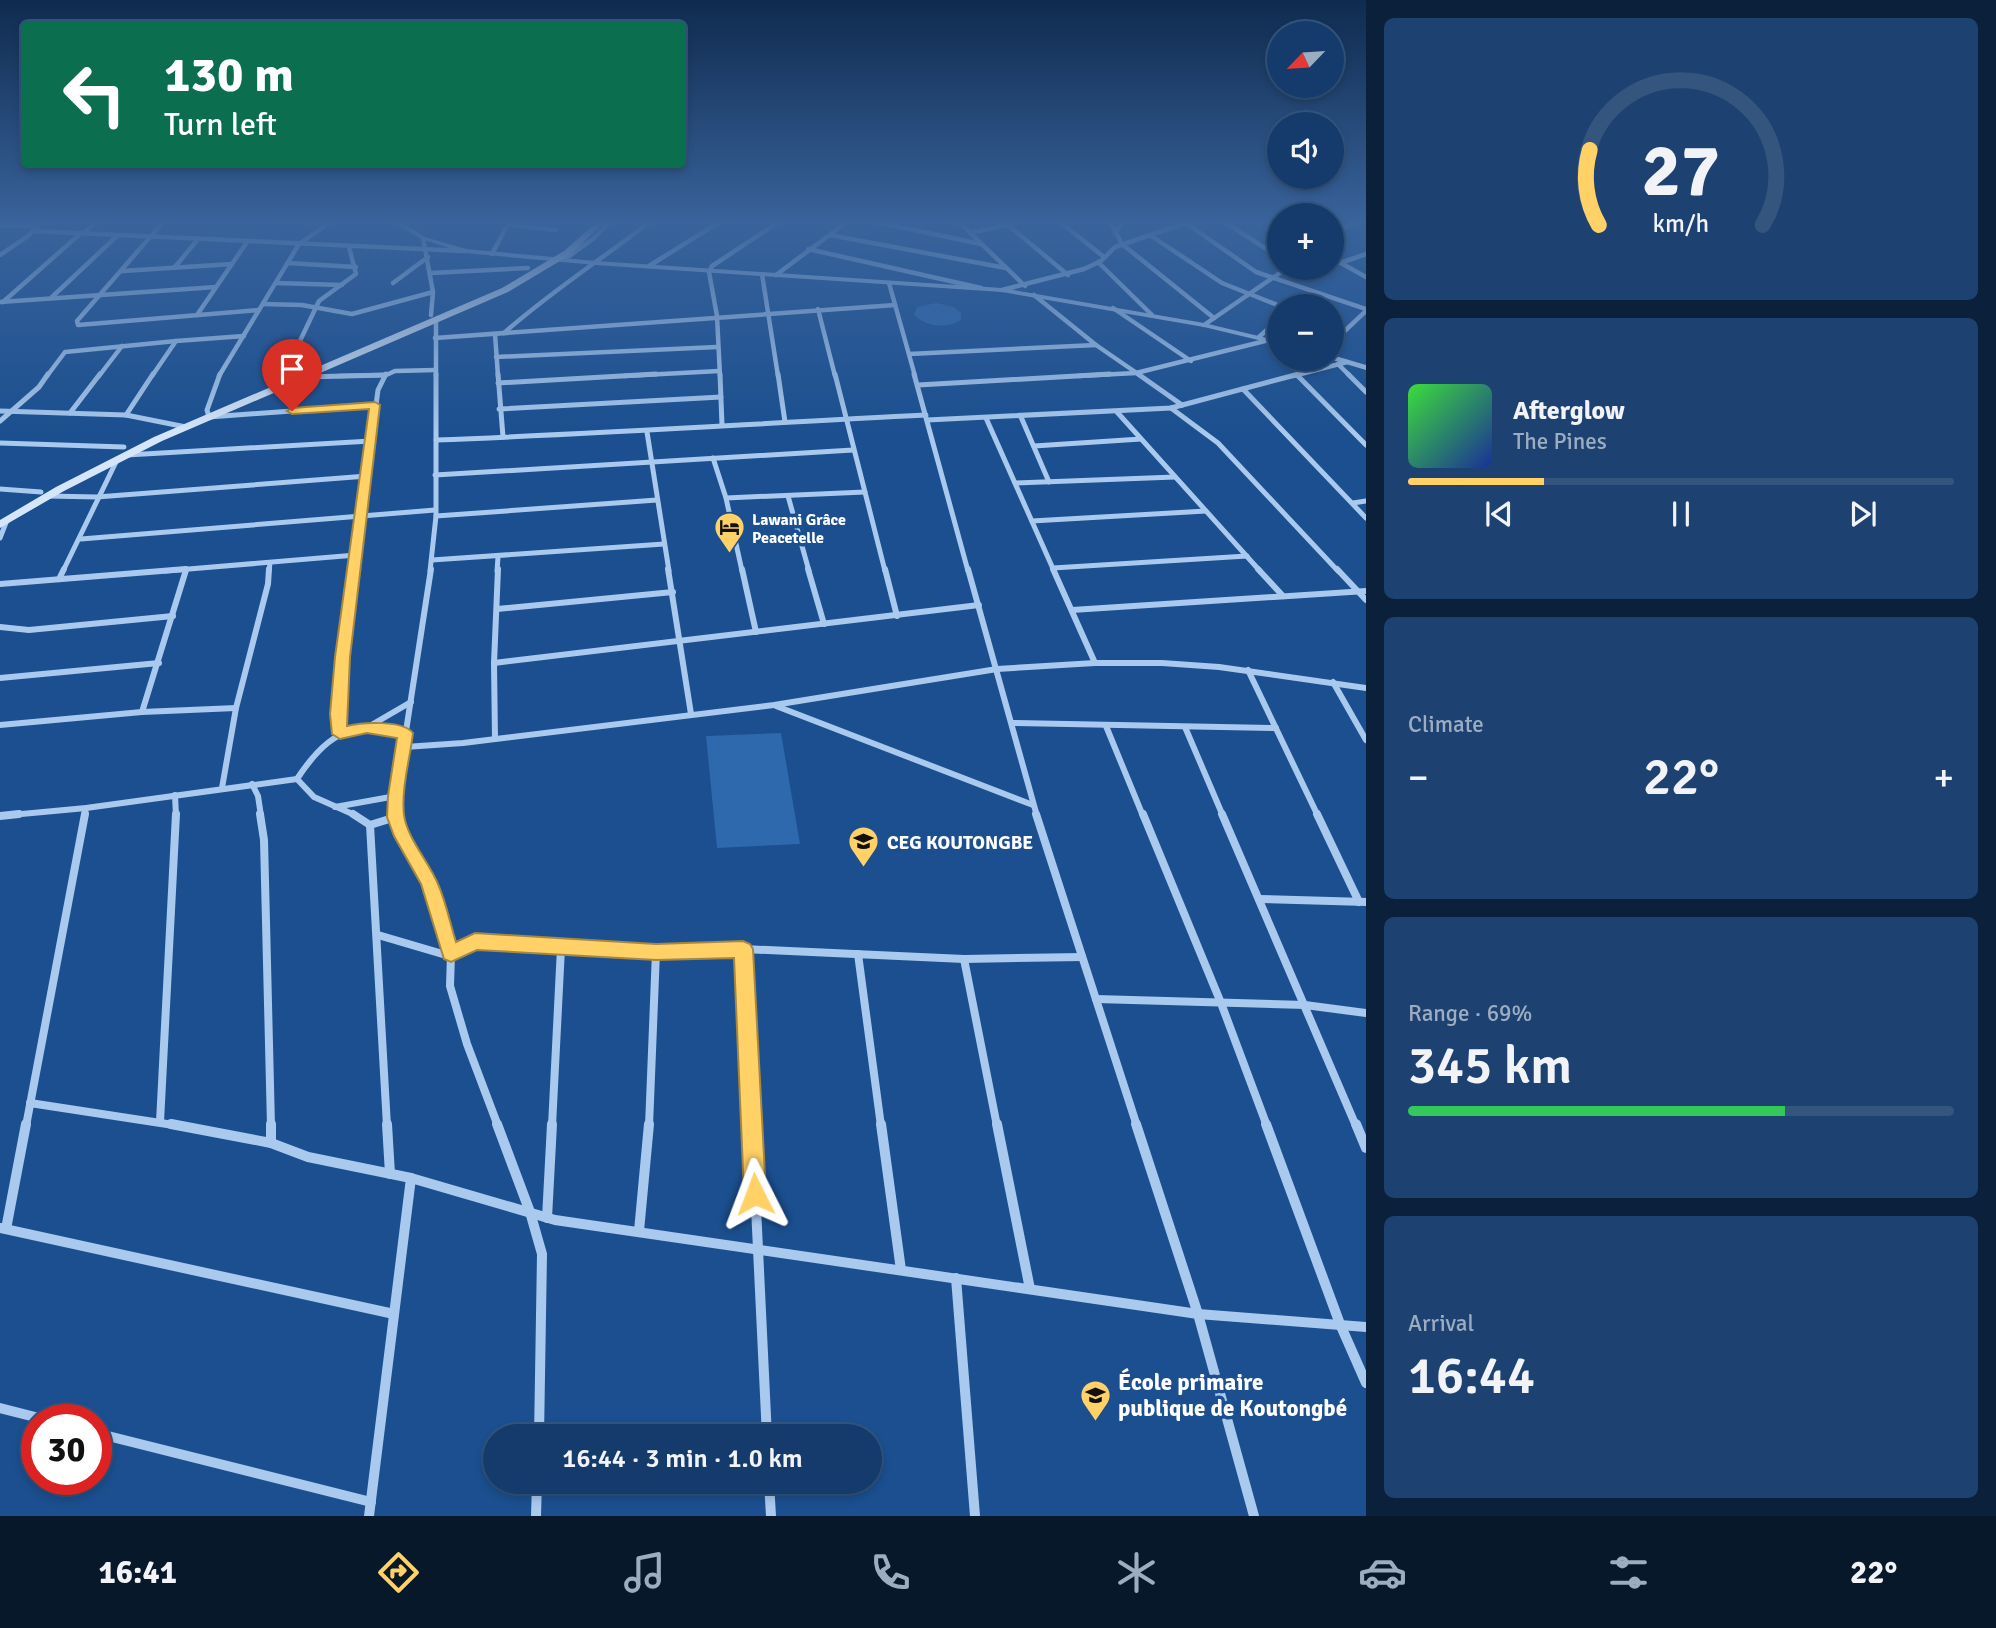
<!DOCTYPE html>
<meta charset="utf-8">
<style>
body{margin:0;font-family:Signika,sans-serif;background:#1d4271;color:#f1f3f6;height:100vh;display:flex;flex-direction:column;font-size:26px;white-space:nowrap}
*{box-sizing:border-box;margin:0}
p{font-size:23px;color:#9dadc1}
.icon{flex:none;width:38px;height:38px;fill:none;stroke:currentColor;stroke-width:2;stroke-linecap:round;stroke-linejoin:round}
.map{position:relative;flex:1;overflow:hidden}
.drawer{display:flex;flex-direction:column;gap:18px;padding:18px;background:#0b203b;width:630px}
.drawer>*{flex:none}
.banner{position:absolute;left:21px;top:21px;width:665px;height:147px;border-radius:7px;box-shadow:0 4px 10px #0003,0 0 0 2px #33557e;background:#0b6e4f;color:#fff;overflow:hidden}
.needle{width:46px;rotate:245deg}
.controls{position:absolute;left:1267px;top:21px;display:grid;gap:14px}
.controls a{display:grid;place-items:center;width:77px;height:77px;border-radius:50%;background:#143b6b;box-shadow:0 4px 10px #0003,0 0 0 2px #33557e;font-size:35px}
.speed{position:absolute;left:21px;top:1404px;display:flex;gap:14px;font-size:35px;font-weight:700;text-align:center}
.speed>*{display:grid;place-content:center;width:91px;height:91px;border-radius:50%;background:#143b6b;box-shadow:0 4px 10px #0003,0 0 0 2px #33557e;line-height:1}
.speed .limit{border:10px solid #d22;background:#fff;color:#111}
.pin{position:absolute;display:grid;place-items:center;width:60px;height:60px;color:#fff;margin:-72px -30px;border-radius:50% 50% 50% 0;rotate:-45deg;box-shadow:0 0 7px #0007}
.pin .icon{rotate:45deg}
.me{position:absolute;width:77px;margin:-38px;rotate:357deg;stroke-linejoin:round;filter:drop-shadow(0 0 5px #0008)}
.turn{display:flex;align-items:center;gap:24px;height:147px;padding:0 28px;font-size:32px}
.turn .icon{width:91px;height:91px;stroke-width:2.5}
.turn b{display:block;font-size:49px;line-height:60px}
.big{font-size:52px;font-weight:600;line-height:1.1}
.drawer .tile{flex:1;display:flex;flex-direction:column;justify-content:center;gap:10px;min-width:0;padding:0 24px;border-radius:10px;background:#1d4271}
.drawer .dial{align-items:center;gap:0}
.dial svg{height:182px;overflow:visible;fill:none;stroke:#33557e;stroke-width:7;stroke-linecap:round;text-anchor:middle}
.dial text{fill:#f1f3f6;stroke:none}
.song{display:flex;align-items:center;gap:21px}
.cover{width:84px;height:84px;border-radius:10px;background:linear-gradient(135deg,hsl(120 70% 55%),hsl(230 70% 35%))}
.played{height:7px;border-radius:4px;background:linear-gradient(90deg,#ffd166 25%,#33557e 25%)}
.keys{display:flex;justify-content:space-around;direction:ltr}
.heat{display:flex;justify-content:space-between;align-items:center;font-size:38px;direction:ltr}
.charge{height:10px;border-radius:5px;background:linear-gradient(90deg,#34c759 69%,#33557e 0)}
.trip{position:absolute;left:483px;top:1424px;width:399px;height:70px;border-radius:35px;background:#143b6b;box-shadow:0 4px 10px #0003,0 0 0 2px #33557e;font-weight:600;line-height:70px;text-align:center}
.tabs{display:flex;height:112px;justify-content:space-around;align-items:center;background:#08182b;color:#9dadc1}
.tabs .icon{width:49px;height:49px}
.tabs .on{color:#ffd166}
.tabs b{font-size:32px;color:#f1f3f6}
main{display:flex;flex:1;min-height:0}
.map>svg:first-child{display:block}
.green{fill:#2e69ad}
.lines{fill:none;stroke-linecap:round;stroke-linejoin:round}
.minor-far4{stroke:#a9c9ee;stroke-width:4.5}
.minor-far3{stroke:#a9c9ee;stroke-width:5}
.minor-far2{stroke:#a9c9ee;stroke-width:6}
.minor-far1{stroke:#a9c9ee;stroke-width:8}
.minor{stroke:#a9c9ee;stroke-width:10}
.tertiary{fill:#a9c9ee;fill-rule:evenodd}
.secondary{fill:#d6e6fa;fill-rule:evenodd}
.route{fill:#ffd166;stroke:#a68842;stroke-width:2}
.labels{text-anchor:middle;stroke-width:7;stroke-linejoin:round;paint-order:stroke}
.far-poi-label{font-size:16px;font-weight:bold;fill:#fff;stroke:#1b4f8f;text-anchor:start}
.poi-label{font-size:19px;font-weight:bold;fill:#fff;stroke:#1b4f8f;text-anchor:start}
.near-poi-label{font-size:23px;font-weight:bold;fill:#fff;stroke:#1b4f8f;text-anchor:start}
</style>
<main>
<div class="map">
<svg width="1366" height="1516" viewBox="0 0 1366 1516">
<rect width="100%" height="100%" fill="#1b4f8f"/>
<g class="green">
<path d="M 936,303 L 954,307 L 961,313 L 961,320 C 947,329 926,327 914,315 L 917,307 Z"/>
<path d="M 781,733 L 800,844 L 717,848 L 706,736 Z"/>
</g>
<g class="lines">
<g class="minor-far4">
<path d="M 164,221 L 77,321 L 78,325 L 259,310"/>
<path d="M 285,221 L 329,223"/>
<path d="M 872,221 L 981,244"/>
<path d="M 958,221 L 1025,286"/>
<path d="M 1059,221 L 1104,257"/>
<path d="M 1110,221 L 1122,244 L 1214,318"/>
<path d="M 1223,221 L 1279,257"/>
<path d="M 1268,221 L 1279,228"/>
<path d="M 1186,223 L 1256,272 L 1366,309"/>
<path d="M 400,224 L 410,221"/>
<path d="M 0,225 L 37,226"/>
<path d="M 1008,225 L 1068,275"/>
<path d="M 34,231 L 465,251"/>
<path d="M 1332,231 L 1364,221"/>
<path d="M 84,233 L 97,221"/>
<path d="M 970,233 L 1023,221"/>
<path d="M 1115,233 L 1124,221"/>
<path d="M 830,235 L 1006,268"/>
<path d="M 1150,235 L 1222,283 L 1280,306"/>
<path d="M 423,238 L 433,292 L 431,315"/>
<path d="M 808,249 L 981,288"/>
<path d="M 492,254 L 508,224 L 556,230"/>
<path d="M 0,255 L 28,236 L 42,221"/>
<path d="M 1332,258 L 1366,277"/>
<path d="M 564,260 L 594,238 L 611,221"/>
<path d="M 1098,262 L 1152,315"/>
<path d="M 288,263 L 356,267"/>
<path d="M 1340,263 L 1366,254"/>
<path d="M 649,266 L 721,221"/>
<path d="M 175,267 L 198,239"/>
<path d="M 122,271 L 232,264"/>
<path d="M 431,273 L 528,268"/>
<path d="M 762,274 L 778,376"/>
<path d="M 776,275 L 848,221"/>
<path d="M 276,283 L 342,285"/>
<path d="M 393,283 L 428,257"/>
<path d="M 889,283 L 915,376"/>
<path d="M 1002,290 L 1084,269 L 1101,261 L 1115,247 L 1191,221"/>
<path d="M 1034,295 L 1096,345 L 1141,376"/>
<path d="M 52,297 L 117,236"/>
<path d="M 0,302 L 216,287"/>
<path d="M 3,302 L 81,233"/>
<path d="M 263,304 L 302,305 L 352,314 L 433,292"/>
<path d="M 1113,308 L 1191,361"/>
<path d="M 818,309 L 835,376"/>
<path d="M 197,315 L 247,242"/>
<path d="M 436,321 L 436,376"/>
<path d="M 1204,325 L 1287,268"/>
<path d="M 1332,327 L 1343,332"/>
<path d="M 504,333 C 550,292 602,259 651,221"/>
<path d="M 495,334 L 498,376"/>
<path d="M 1259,337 L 1279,319"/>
<path d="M 435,338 L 895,305"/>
<path d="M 1332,343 L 1366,311"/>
<path d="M 909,354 L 1096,345"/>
<path d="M 496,357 L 717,347"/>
<path d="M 1338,364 L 1350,376"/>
<path d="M 294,373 L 289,364 L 319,301 L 356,274 L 349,247"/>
<path d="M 47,376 L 65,352 L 176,341"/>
<path d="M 99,376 L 122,346"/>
<path d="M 152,376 L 176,341 L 244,336"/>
<path d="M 219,376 L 299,244 L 332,221"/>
<path d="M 338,376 L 385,375"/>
<path d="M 384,376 L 395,371 L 435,370"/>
<path d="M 624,376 L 719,371"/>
<path d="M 720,376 L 717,316 L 709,272 L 712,266 L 780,221"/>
<path d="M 1078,376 L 1136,373 L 1269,340"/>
<path d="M 1293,376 L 1347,362"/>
</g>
<g class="minor-far3">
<path d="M 220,374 L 207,410 L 209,417 L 375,405"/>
<path d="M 498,374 L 503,437"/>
<path d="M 720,374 L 722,425"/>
<path d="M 778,374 L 785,422"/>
<path d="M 835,374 L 885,571"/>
<path d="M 914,374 L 968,571"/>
<path d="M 1138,374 L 1182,405"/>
<path d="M 1348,374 L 1366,392"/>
<path d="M 1297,375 L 1366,445"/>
<path d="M 305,377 L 385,375"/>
<path d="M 498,383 L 656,374"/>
<path d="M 918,385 L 1110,374"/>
<path d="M 1243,389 L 1366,518"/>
<path d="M 1171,408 L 1218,443 L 1338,571"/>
<path d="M 499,409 L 721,397"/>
<path d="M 0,411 L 126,415 L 186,427"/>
<path d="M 1117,412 L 1260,571"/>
<path d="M 70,413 L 100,374"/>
<path d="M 126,415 L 153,374"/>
<path d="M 1021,417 L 1049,482"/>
<path d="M 986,418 L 1054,571"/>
<path d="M 927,420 L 1171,408 L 1299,374"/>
<path d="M 0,421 L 39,387 L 48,374"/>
<path d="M 647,432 L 669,571"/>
<path d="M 436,440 C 600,434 763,423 926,415"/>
<path d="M 0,443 L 124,447"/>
<path d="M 1034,446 L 1141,439"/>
<path d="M 127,455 L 371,441"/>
<path d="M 713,458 L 726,498 L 742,571"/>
<path d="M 435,475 L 853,450"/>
<path d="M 1015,483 L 1175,477"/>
<path d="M 0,489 L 41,492"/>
<path d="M 48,496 L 97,497 L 367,476"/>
<path d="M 788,496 L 809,571"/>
<path d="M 726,498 L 865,492"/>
<path d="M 1353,503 L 1366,501"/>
<path d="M 436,516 L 657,500"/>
<path d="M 1032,521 L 1206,511"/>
<path d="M 0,538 L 7,520"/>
<path d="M 81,539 L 435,510"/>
<path d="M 432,560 L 664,544"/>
<path d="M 1053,568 L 1247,556"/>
<path d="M 63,571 L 117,460"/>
<path d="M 165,571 L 356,555"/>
<path d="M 269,571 L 270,563"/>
<path d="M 354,571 L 378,390 L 386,374"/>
<path d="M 430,571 L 436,516 L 436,374"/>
<path d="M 497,571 L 498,557"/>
</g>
<g class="minor-far2">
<path d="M 668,569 L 691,714"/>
<path d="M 742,569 L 756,632"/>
<path d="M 808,569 L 824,624"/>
<path d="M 885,569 L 897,616"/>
<path d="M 968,569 L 1037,816"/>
<path d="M 1053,569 L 1095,663"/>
<path d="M 1258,569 L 1283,596"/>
<path d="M 1337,569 L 1366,600"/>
<path d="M 59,579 L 64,569"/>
<path d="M 0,584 L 186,569"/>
<path d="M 497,609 L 673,592"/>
<path d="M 1072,610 L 1366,591"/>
<path d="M 0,627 L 29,630 L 173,616"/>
<path d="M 494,663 L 979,605"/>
<path d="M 1248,670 L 1318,816"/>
<path d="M 0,678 L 159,663"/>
<path d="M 1333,682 L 1366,740"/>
<path d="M 776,706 L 1033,805"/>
<path d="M 142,712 L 186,570"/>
<path d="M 1012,723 L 1276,728"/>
<path d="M 0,725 L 142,712 L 236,708"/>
<path d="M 1106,726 L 1143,816"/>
<path d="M 368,727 L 411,702"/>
<path d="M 1185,727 L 1223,816"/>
<path d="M 340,734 C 335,680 348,623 355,569"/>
<path d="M 495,739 L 494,663 L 498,569"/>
<path d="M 405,747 L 463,743 L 774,705 L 997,669 L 1095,663 L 1162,663 L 1219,667 L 1366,688"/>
<path d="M 252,784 L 258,796 L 261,816"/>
<path d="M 222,788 L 236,708 L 268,584 L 269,569"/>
<path d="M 175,795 L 176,816"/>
<path d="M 335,807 L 396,796"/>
<path d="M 0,816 L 86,808 L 297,779"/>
<path d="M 84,816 L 86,808"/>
<path d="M 357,816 L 314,797 L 297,779 C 314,753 338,725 373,727 C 384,728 395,732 406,733"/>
<path d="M 396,816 L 396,796 L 431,569"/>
</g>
<g class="minor-far1">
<path d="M 260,814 L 264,840 L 271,1126"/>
<path d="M 353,814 L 370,825 L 387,1126"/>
<path d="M 396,814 L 402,836 L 430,884 L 451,954 L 450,986 L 467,1044 L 498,1126"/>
<path d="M 1036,814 L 1137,1126"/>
<path d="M 1143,814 L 1221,1003 L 1267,1126"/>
<path d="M 1222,814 L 1356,1126"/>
<path d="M 1317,814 L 1359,902"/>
<path d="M 0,816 L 19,814"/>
<path d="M 370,825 L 396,817"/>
<path d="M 1259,899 L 1366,902"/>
<path d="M 378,935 L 446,955 L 475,941 L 656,952 L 743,949 L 964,959 L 1082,957"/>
<path d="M 743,949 L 752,1126"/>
<path d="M 858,954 L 881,1126"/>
<path d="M 964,959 L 997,1126"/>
<path d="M 1096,999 L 1305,1005 L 1366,1013"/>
<path d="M 30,1103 L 180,1126"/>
<path d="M 160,1122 L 176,814"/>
<path d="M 26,1126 L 85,814"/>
<path d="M 552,1126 L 561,948"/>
<path d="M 649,1126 L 656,952"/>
</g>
<g class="minor">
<path d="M 171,1124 L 271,1143 L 308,1157 L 411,1178 L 555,1220 L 1198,1314 L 1366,1327"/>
<path d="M 271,1124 L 271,1143"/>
<path d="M 387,1124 L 390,1174"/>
<path d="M 497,1124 L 530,1212 L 542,1254 L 539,1437"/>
<path d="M 752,1124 L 767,1437"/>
<path d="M 881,1124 L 901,1270"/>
<path d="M 997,1124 L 1030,1289"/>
<path d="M 1136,1124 L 1198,1314 L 1254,1516"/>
<path d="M 1266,1124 L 1340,1324 L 1366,1383"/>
<path d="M 1356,1124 L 1366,1148"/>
<path d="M 547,1218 L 552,1124"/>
<path d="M 0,1228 L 394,1314"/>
<path d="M 6,1229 L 26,1124"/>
<path d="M 639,1231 L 649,1124"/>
<path d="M 956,1278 L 975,1516"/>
<path d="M 0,1408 L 43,1419"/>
<path d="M 96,1433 L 371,1502"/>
<path d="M 769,1482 L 771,1516"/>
<path d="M 369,1516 L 411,1178"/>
<path d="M 536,1516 L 537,1482"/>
</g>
<g class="tertiary">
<path d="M 392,221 L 400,221 L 425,237 L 466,249 L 596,261 L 1002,288 L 1204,323 L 1279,341 L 1279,345 L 1204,327 L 1002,292 L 596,265 L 465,253 L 421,239 Z"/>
<path d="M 1332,355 L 1366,365 L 1366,370 L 1329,359 L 1332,359 Z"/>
</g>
<path class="secondary" d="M 598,221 L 606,221 L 570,255 L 508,292 L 162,441 L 64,491 L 0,528 L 0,520 L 56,487 L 154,437 L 502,288 L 564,251 Z"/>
</g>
<linearGradient id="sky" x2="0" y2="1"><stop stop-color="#0f2b4f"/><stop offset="0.51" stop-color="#39639b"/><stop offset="1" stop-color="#39639b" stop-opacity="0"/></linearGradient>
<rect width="1366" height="434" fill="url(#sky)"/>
<path class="route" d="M 375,402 L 380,405 L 350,657 L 347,726 C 363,722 403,720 413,733 C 410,759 401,789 404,815 C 407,838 429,862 438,884 C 446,902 450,923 456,942 L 475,933 L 656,944 L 743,941 L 750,944 L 753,949 L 766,1194 L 763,1202 L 755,1205 L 747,1202 L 744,1194 L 734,958 L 656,960 L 477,950 L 451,962 L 444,959 L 421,884 L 394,836 L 387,817 L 388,796 L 397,738 L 367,733 L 340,739 L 332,734 L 330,714 L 335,657 L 369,409 L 292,414 L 287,411 L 292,408 Z"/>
<defs>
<symbol id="hotel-pin" viewBox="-11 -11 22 30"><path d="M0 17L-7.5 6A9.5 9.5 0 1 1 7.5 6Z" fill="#ffd166" stroke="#1b4f8f"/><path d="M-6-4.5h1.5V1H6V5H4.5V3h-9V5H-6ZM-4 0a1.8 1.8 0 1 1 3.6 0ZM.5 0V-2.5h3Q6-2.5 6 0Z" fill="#111"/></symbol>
<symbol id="school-pin" viewBox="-11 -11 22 30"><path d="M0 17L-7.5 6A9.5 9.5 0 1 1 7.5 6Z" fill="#ffd166" stroke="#1b4f8f"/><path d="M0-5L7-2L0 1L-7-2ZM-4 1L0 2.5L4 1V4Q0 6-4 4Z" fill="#111"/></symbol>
</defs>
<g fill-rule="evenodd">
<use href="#hotel-pin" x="712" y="510" width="35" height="47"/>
<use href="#school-pin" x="846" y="824" width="35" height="47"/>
<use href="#school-pin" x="1078" y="1378" width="35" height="47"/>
</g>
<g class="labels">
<g class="far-poi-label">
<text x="752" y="525">Lawani Grâce<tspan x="752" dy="18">Peacetelle</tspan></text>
</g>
<g class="poi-label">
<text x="887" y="849">CEG KOUTONGBE</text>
</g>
<g class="near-poi-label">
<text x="1118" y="1390">École primaire<tspan x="1118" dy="26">publique de Koutongbé</tspan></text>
</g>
</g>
</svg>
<div class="controls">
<a><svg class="needle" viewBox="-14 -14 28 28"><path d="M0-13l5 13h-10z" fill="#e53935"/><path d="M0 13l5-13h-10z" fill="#9dadc1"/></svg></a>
<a><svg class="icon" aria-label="sound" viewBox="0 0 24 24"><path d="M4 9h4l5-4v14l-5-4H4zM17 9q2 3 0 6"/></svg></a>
<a>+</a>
<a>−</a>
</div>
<div class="speed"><div class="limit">30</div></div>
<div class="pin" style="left:292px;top:411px;background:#d93025"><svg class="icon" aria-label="arrive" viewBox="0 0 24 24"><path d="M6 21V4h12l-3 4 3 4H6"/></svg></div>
<svg class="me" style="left:755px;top:1194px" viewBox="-20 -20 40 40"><path d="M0-17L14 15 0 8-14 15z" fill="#ffd166" stroke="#fff" stroke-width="4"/></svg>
<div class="trip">16:44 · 3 min · 1.0 km</div>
<div class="banner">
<div class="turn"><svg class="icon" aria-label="left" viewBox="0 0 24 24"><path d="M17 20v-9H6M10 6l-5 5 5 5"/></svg><div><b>130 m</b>Turn left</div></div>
</div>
</div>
<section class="drawer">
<div class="tile dial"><svg viewBox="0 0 100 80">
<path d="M14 69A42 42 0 1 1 86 69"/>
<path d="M14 69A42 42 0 0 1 10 36" stroke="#ffd166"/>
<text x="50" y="56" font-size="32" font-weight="700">27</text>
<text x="50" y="72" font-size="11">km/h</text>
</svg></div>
<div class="tile">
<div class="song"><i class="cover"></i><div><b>Afterglow</b><p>The Pines</p></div></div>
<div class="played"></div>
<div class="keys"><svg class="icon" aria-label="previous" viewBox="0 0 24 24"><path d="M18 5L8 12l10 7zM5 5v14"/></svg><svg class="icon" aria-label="pause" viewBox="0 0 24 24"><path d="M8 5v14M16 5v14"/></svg><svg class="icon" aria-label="next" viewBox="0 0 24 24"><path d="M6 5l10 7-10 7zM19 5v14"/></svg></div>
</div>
<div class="tile"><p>Climate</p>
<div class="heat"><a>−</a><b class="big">22°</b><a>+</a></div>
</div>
<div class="tile"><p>Range · 69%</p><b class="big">345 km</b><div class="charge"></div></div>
<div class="tile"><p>Arrival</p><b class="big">16:44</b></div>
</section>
</main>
<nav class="tabs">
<b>16:41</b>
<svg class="icon on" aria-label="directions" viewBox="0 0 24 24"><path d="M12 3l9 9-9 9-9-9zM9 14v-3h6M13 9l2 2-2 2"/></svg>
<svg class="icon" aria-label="music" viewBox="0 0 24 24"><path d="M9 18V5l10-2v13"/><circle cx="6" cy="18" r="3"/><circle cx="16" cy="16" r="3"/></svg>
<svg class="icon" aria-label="phone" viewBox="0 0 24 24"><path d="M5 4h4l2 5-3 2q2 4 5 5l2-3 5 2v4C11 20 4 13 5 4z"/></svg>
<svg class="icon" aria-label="climate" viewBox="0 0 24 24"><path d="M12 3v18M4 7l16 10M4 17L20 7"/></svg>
<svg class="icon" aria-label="car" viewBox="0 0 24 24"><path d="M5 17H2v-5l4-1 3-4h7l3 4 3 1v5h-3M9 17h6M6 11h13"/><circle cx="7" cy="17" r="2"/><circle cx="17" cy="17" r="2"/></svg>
<svg class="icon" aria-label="filters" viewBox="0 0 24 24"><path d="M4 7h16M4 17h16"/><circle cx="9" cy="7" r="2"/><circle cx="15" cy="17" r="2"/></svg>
<b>22°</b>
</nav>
